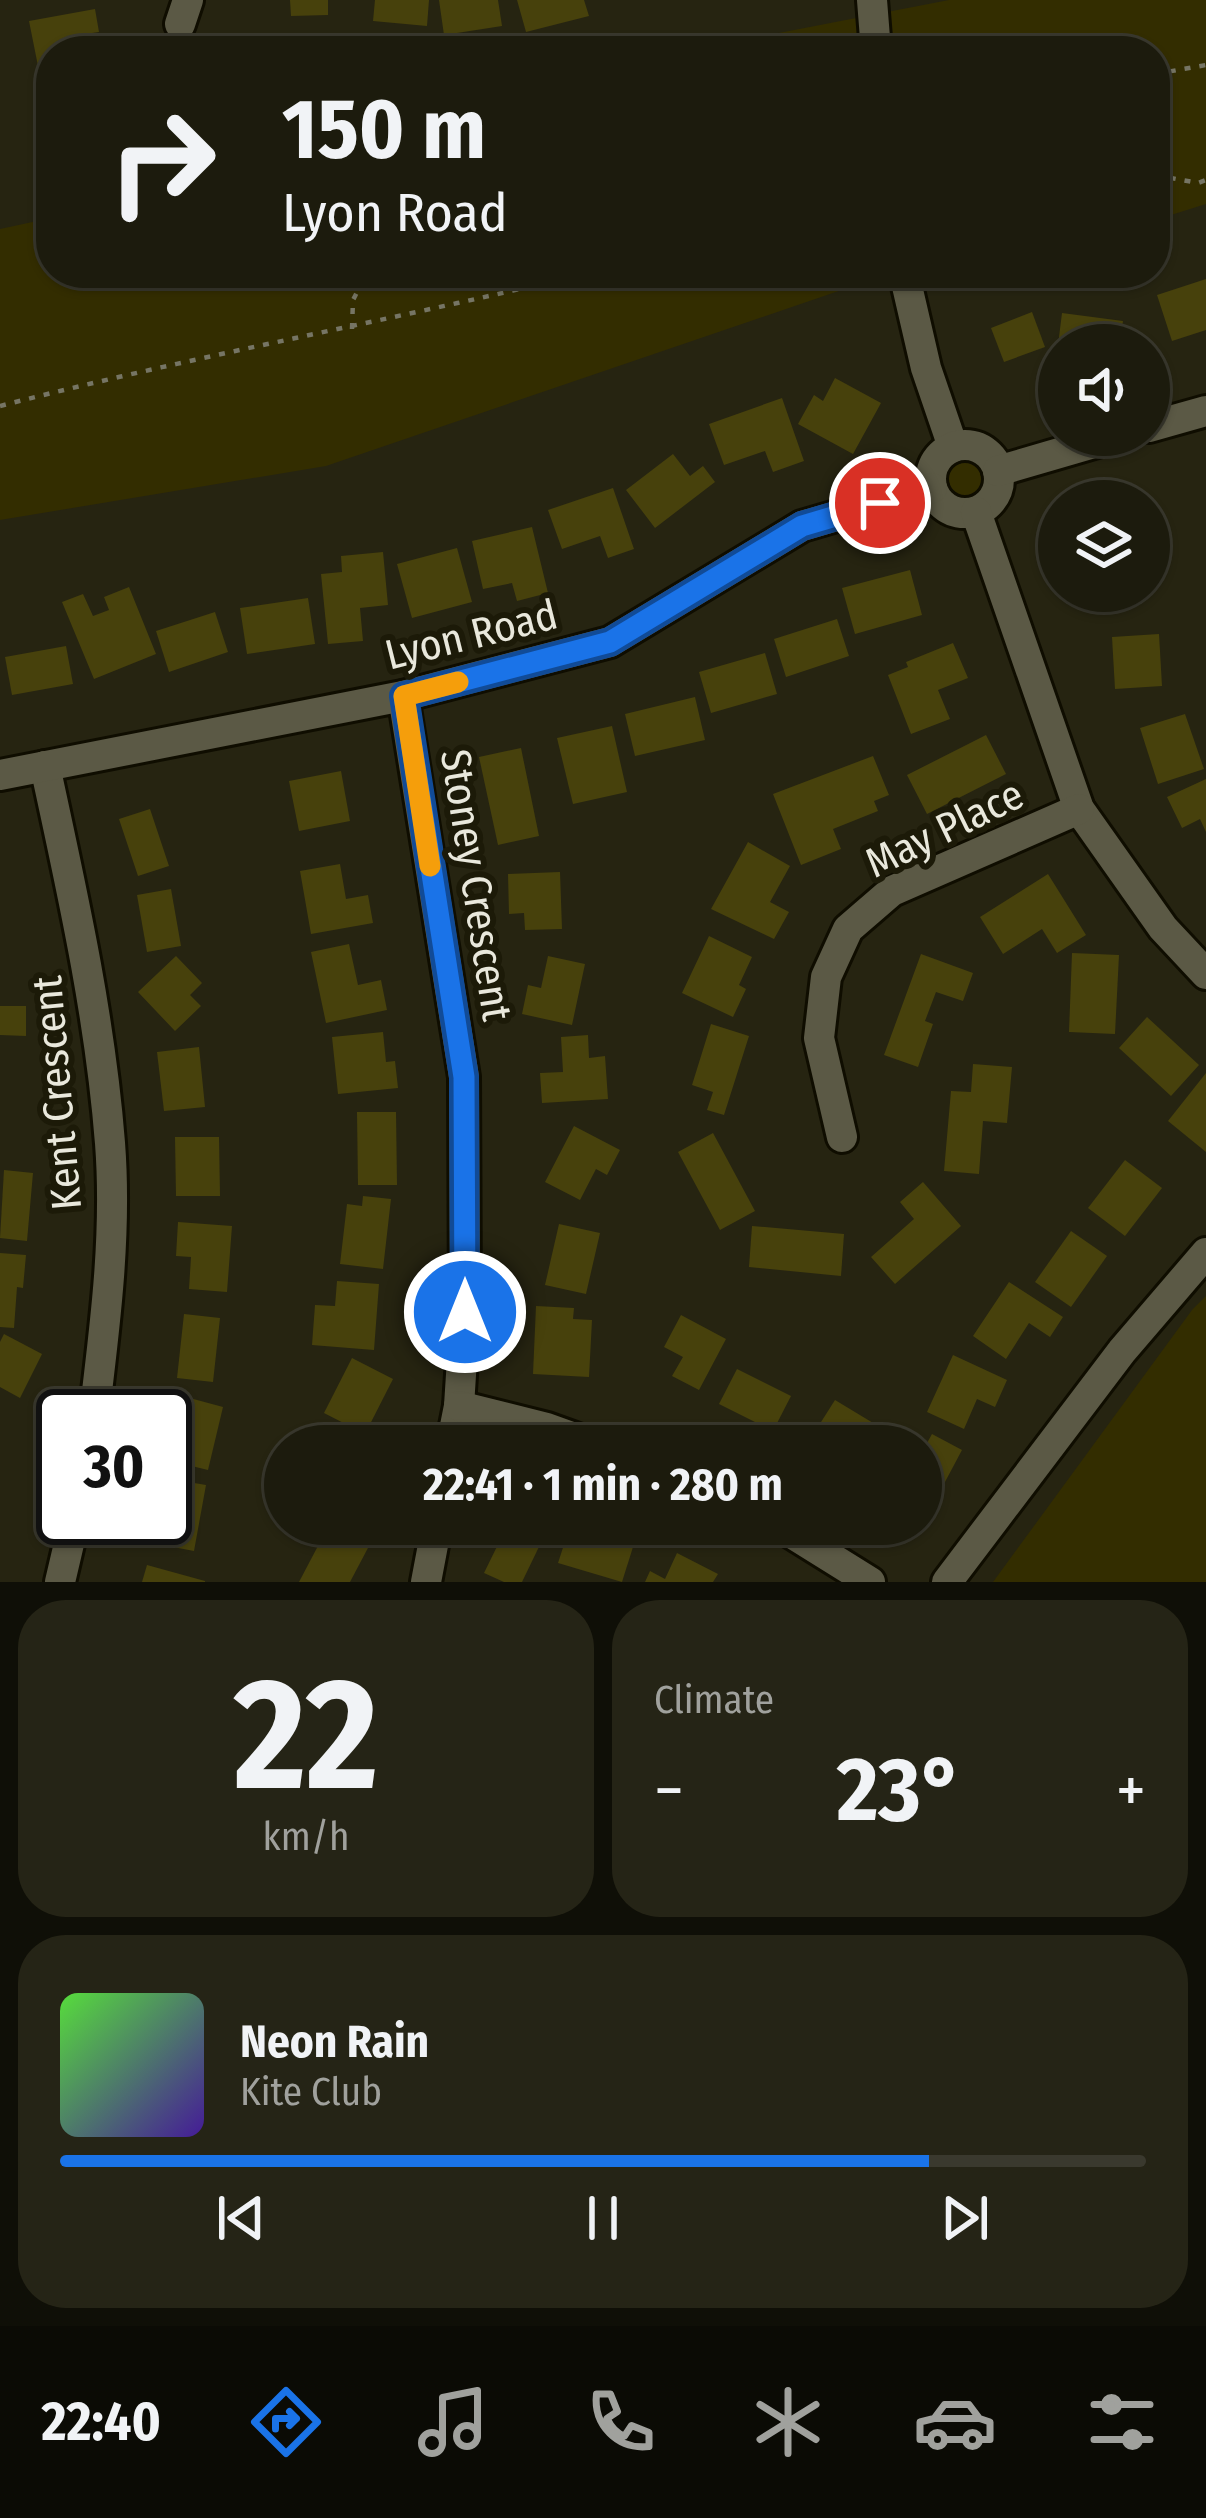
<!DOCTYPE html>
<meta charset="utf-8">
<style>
body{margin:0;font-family:"Fira Sans Condensed",sans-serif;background:#252416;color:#f1f3f6;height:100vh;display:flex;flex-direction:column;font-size:45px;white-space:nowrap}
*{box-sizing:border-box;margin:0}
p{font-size:39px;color:#a0a19d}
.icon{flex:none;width:66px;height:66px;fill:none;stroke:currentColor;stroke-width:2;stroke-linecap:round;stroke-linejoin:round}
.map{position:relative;height:1582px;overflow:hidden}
.panel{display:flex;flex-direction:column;gap:18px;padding:18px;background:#0f0f07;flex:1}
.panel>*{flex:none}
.banner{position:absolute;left:36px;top:36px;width:1134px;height:252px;border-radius:48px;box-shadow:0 3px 9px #0004,0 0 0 3px #3a392e;background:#1c1b0d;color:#f1f3f6;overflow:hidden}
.controls{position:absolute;left:1038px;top:324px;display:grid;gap:24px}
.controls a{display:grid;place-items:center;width:132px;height:132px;border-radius:50%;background:#1c1b0d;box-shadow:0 3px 9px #0004,0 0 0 3px #3a392e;font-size:60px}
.speed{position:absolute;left:36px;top:1389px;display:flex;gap:24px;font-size:60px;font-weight:700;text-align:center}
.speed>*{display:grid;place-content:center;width:156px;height:156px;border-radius:50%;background:#1c1b0d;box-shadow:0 3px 9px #0004,0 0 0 3px #3a392e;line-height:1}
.speed .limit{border:6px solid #111;border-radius:18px;background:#fff;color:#111}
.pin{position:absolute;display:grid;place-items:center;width:102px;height:102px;color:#fff;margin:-51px;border:6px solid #fff;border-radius:50%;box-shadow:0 3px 12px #0007}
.me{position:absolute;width:132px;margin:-66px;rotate:0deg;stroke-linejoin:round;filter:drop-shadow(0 0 9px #0008)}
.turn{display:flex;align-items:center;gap:42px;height:252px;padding:0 48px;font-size:54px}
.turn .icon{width:156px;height:156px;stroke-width:2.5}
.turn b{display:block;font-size:84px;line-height:102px}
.big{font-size:90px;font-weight:700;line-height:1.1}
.panel .widget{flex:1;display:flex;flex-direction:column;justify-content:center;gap:18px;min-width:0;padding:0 42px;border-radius:48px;background:#252416}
.panel .dial{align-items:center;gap:0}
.dial b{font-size:156px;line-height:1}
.song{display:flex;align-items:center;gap:36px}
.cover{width:144px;height:144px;border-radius:18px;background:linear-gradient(135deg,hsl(110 70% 55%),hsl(260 70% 35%))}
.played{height:12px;border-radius:6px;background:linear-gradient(90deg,#1a73e8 80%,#3a392e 80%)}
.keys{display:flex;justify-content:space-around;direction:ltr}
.heat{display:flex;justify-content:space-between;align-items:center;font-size:66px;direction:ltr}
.panel .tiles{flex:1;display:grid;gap:18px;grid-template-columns:1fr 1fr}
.widget:last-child{grid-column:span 2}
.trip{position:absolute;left:264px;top:1425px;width:678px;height:120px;border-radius:60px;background:#1c1b0d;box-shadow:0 3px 9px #0004,0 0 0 3px #3a392e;font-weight:700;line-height:120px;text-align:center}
.dock{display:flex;height:192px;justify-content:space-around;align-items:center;background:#0b0b05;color:#a0a19d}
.dock .icon{width:84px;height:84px}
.dock .selected{color:#1a73e8}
.dock b{font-size:54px;color:#f1f3f6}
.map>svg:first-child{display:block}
.green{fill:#332d00}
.building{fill:#47410c}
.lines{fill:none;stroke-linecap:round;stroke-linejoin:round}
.minor-casing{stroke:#0f0d00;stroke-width:36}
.path{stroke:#767564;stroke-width:4.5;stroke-dasharray:6 9;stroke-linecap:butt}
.minor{stroke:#5b5945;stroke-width:30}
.route-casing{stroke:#114b97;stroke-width:30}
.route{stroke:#1a73e8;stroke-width:21}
.slow{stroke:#f59e0b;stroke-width:21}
.labels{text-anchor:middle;stroke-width:12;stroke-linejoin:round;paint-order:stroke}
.street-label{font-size:42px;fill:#e9e8dc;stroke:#1c1a08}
</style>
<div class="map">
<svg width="1206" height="1582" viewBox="0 0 1206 1582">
<rect width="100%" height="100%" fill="#262411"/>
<g class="green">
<path d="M 949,0 L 1206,0 L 1206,204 L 1155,220 L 1155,51 L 707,51 L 753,38 Z"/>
<path d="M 51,218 L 51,273 L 958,273 L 862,283 L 326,466 L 0,520 L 0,229 Z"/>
<circle cx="965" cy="477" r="20"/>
<path d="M 1206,1296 L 1206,1582 L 993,1582 L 1192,1310 Z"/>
</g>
<g class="building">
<path d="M 290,0 L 328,0 L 328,15 L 291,16 Z"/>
<path d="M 375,0 L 429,0 L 427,26 L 373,21 Z"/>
<path d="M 439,0 L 498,0 L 502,26 L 444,35 Z"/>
<path d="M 517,0 L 584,0 L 589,16 L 526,32 Z"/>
<path d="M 95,9 L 99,32 L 85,34 L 88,51 L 51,51 L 51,84 L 42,86 L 29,21 Z"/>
<path d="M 1206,279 L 1206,330 L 1172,341 L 1157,295 Z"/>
<path d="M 1032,312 L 1045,347 L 1004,362 L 991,328 Z"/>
<path d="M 1062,313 L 1123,321 L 1119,345 L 1058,345 Z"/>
<path d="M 835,378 L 881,403 L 853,454 L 798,424 L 814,395 L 823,401 Z"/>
<path d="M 782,398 L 804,461 L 773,472 L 765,451 L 724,465 L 709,424 Z"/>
<path d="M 673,454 L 690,476 L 703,466 L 715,482 L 655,528 L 626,490 Z"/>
<path d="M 613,488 L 634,549 L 608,558 L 600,536 L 562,549 L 548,510 Z"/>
<path d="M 532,527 L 548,593 L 517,601 L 512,583 L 483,589 L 472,541 Z"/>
<path d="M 457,548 L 472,602 L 412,618 L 397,564 Z"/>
<path d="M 383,552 L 388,605 L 360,608 L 363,641 L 328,644 L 321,574 L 342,572 L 341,556 Z"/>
<path d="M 910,570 L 922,615 L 855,634 L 842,588 Z"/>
<path d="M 129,587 L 156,654 L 94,679 L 62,602 L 83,594 L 93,616 L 109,610 L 104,597 Z"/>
<path d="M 308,598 L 315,644 L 247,654 L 240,608 Z"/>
<path d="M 215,612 L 228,652 L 169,672 L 156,631 Z"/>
<path d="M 837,619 L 849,656 L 786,677 L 774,639 Z"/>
<path d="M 1159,634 L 1162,686 L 1115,689 L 1112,637 Z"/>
<path d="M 953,643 L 968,678 L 938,690 L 950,719 L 911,734 L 888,675 L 908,667 L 906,662 Z"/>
<path d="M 66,646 L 73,684 L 12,695 L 5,657 Z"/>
<path d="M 765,653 L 777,694 L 711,713 L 699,672 Z"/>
<path d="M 695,697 L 705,740 L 635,756 L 625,714 Z"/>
<path d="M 1185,714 L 1204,769 L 1158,784 L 1140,728 Z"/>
<path d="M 612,726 L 627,792 L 573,804 L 557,738 Z"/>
<path d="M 986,735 L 1006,774 L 927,814 L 907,775 Z"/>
<path d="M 521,748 L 539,836 L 498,845 L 479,757 Z"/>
<path d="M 873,756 L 889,795 L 874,801 L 878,811 L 833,829 L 841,849 L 801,865 L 773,794 Z"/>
<path d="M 341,771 L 350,821 L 299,831 L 289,781 Z"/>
<path d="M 1206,779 L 1206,832 L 1200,819 L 1182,828 L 1167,797 Z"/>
<path d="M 150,809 L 169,866 L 138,876 L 119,819 Z"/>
<path d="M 748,842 L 790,866 L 770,902 L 789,912 L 774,939 L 711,909 Z"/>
<path d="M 340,864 L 346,899 L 368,895 L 373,923 L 311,934 L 300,871 Z"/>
<path d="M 560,872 L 562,929 L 525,930 L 524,913 L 509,914 L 508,874 Z"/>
<path d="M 1048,874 L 1086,935 L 1057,953 L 1042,929 L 1003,954 L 980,917 Z"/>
<path d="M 171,889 L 181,946 L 147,952 L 137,895 Z"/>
<path d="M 709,936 L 752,957 L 739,985 L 746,989 L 733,1017 L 682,993 Z"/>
<path d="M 349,944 L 358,985 L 381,980 L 387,1010 L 326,1023 L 311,952 Z"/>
<path d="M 1072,953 L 1119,955 L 1115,1034 L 1069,1032 Z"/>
<path d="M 921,954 L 973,973 L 963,1001 L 936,992 L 925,1021 L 933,1024 L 918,1067 L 884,1055 Z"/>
<path d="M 176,956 L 202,983 L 190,995 L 201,1006 L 175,1031 L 138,992 Z"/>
<path d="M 548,956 L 585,964 L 572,1025 L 522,1014 L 528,985 L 541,988 Z"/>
<path d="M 0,1006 L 26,1006 L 26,1036 L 0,1035 Z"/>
<path d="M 1147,1017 L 1199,1065 L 1171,1096 L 1119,1048 Z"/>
<path d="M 711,1024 L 749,1036 L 724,1115 L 707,1110 L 713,1092 L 692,1085 Z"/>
<path d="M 383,1032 L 386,1062 L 395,1061 L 398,1088 L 338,1094 L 332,1037 Z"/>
<path d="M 588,1035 L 589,1058 L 605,1056 L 608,1099 L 542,1103 L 540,1073 L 563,1072 L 561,1037 Z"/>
<path d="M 199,1047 L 205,1107 L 164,1111 L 157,1052 Z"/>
<path d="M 973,1064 L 1012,1067 L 1007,1123 L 983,1121 L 979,1174 L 944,1171 L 951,1091 L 971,1092 Z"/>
<path d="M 1206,1073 L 1206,1152 L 1168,1121 Z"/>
<path d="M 357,1112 L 396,1112 L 397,1185 L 358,1185 Z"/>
<path d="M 574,1126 L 620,1150 L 607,1175 L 596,1169 L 580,1200 L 545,1182 Z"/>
<path d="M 713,1133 L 755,1211 L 720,1230 L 678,1152 Z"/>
<path d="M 175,1137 L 219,1137 L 220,1196 L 176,1196 Z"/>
<path d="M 1125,1160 L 1162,1188 L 1125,1236 L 1088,1208 Z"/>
<path d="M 4,1170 L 33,1173 L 27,1241 L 0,1238 Z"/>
<path d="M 923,1182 L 961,1226 L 895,1284 L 871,1257 L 914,1219 L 900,1202 Z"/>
<path d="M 363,1196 L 391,1199 L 383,1269 L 340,1264 L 347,1204 L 362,1206 Z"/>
<path d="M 178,1222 L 232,1226 L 227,1292 L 189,1289 L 191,1257 L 176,1256 Z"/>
<path d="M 559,1224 L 600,1233 L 586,1294 L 545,1285 Z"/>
<path d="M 752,1226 L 844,1234 L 841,1276 L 749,1267 Z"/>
<path d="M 1071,1231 L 1107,1256 L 1071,1307 L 1035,1282 Z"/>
<path d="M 0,1253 L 26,1255 L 23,1288 L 17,1287 L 14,1328 L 0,1327 Z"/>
<path d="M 337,1281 L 379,1284 L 374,1350 L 312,1345 L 315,1305 L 335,1306 Z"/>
<path d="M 1009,1282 L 1063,1317 L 1050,1337 L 1029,1323 L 1006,1359 L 973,1336 Z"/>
<path d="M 536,1306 L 574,1308 L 573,1319 L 592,1320 L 589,1377 L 533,1374 Z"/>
<path d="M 184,1314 L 220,1318 L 213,1382 L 177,1378 Z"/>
<path d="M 681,1315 L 726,1339 L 699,1390 L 672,1376 L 683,1357 L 664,1347 Z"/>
<path d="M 4,1334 L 42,1354 L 20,1398 L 0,1387 L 0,1342 Z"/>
<path d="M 953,1355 L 1007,1380 L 995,1407 L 977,1399 L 964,1429 L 927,1412 Z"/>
<path d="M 352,1358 L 393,1379 L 365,1434 L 324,1413 Z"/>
<path d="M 737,1369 L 791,1396 L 773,1431 L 719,1404 Z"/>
<path d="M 186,1397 L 223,1407 L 208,1470 L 171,1461 Z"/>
<path d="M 835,1400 L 893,1435 L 887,1446 L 818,1446 L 809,1441 Z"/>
<path d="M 932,1434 L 962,1450 L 921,1527 L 921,1454 Z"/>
<path d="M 165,1478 L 206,1485 L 194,1551 L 152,1543 L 156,1518 L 165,1518 Z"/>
<path d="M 508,1524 L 550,1524 L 522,1582 L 504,1582 L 484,1573 Z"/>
<path d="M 329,1525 L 369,1546 L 350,1582 L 299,1582 Z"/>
<path d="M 570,1526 L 633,1547 L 622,1582 L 558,1563 Z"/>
<path d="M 677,1553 L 718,1574 L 713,1582 L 645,1582 L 650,1571 L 665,1579 Z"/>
<path d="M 147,1565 L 205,1581 L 205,1582 L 142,1582 Z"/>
</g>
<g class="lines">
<defs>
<g id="minor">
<path d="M 872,0 L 876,51"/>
<path d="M 180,24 L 188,0"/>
<path d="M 904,273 L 926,368 L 953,447"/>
<path d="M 1149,427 L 1206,411"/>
<circle cx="965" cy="479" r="34"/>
<path d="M 998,471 L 1121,435"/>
<path d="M 976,512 L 1079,809 L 1163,928 L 1206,974"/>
<path d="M 403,696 L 464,1077 L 465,1312 L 459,1406 L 451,1446"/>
<path d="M 45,766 C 72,891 100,1015 110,1143 C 117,1234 105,1326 94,1416"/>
<path d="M 0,775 L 403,696 L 610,642 L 802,526 L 932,488"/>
<path d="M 842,1137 L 819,1038 L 826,977 L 848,929 L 892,891 L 1079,809"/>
<path d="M 459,1406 L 547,1428 L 597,1446"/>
<path d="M 777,1524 L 870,1582"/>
<path d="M 60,1582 L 75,1518"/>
<path d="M 426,1582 L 437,1524"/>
<path d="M 947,1582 L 1122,1351 L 1206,1253"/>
</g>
</defs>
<use href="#minor" class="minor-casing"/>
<g class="path">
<path d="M 1155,74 L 1206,65"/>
<path d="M 1155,175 L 1198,183 L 1206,180"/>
<path d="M 352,329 L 353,300 L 367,273"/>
<path d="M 0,406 C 182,359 367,325 550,282 L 571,273"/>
</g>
<use href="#minor" class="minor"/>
</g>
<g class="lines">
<defs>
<path id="route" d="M 465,1312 L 464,1077 L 404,696 L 610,642 L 802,526 L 880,503"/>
</defs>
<use href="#route" class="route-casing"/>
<use href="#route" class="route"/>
<path class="slow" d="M 430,866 L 404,696 L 458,682"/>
</g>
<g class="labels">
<g class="street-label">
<text transform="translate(471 634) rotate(-14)" y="15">Lyon Road</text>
<text transform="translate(944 828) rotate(-26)" y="15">May Place</text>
<text transform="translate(477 885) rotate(81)" y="15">Stoney Crescent</text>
<text transform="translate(56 1093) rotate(-95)" y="15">Kent Crescent</text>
</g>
</g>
</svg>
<div class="controls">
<a><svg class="icon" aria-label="sound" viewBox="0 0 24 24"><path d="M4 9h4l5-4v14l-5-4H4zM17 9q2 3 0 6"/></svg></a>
<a><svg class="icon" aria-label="layers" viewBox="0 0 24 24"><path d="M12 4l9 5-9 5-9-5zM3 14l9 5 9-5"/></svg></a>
</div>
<div class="speed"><div class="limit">30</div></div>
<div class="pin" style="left:880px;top:503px;background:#d93025"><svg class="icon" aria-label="arrive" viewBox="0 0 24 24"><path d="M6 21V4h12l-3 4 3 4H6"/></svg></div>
<svg class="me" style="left:465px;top:1312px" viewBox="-20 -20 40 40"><circle r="17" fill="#1a73e8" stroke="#fff" stroke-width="3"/><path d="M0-11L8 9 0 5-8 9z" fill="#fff"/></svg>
<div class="trip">22:41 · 1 min · 280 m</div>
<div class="banner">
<div class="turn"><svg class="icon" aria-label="right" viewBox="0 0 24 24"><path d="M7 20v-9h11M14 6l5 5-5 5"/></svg><div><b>150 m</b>Lyon Road</div></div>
</div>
</div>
<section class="panel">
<div class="tiles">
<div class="widget dial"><b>22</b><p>km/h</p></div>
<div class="widget"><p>Climate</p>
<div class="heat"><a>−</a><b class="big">23°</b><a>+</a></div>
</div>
<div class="widget">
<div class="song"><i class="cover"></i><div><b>Neon Rain</b><p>Kite Club</p></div></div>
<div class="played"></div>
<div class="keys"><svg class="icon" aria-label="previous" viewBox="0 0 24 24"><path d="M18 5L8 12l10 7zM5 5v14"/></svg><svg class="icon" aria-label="pause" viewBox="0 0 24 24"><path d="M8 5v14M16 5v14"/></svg><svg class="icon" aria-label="next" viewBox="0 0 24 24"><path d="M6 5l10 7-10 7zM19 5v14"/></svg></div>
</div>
</div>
</section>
<nav class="dock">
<b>22:40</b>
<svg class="icon selected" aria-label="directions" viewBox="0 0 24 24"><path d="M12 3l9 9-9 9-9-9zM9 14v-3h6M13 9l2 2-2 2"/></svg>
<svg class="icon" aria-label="music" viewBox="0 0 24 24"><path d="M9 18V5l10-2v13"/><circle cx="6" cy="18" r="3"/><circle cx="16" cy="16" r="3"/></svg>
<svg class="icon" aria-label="phone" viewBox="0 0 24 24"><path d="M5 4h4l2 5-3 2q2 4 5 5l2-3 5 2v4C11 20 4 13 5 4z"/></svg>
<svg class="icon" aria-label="climate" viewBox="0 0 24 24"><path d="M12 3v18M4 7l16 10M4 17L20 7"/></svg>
<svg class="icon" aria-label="car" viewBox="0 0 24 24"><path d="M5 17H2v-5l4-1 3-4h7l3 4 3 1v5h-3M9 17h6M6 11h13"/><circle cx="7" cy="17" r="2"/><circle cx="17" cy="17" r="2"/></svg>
<svg class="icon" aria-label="filters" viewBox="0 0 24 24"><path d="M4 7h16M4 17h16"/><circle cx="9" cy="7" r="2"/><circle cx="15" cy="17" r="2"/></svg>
</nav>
